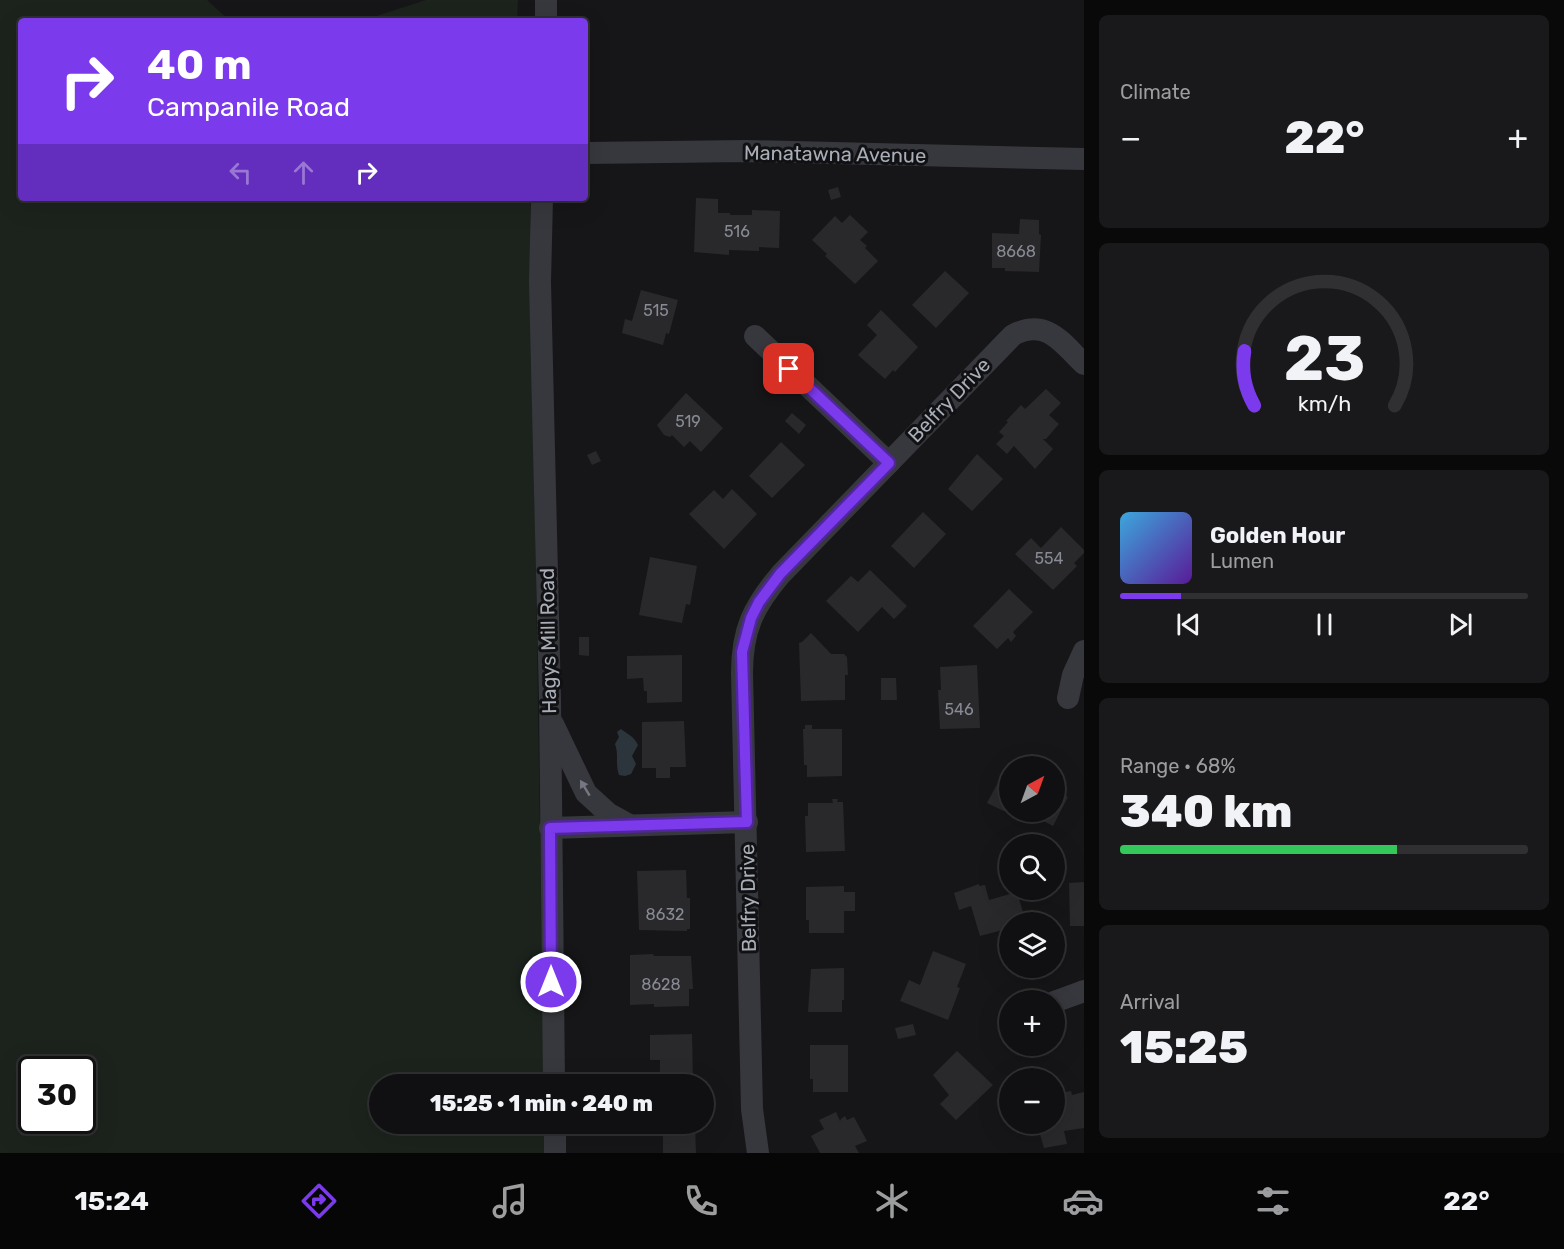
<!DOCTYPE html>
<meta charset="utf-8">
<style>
body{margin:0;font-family:Rubik,sans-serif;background:#19191b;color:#f1f3f6;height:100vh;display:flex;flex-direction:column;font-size:22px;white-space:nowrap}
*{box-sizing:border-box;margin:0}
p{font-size:20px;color:#9c9d9f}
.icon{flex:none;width:33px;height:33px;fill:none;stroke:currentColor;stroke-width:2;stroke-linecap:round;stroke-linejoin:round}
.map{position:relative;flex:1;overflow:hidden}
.details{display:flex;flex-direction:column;gap:15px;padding:15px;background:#09090a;width:480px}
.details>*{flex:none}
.banner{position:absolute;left:18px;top:18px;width:570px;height:183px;border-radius:6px;box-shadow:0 6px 24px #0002,0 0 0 2px #303032;background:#7c3aed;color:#fff;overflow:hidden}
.needle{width:39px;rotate:41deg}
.fabs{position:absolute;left:999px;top:756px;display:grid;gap:12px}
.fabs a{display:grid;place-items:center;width:66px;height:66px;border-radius:50%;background:#101012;box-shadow:0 6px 24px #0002,0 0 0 2px #303032;font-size:30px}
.speed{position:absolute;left:18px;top:1056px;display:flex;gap:12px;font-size:30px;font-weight:700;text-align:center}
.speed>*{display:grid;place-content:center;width:78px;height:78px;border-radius:50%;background:#101012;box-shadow:0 6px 24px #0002,0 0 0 2px #303032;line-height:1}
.speed .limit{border:3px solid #111;border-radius:9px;background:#fff;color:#111}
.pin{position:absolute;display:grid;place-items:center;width:51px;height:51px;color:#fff;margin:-26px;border-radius:12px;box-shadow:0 3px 9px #0006}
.me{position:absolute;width:66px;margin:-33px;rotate:0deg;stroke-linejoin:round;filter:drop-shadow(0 0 4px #0008)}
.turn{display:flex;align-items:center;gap:21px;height:126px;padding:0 30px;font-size:27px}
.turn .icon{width:78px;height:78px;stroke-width:2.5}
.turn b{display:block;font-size:42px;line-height:51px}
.lanes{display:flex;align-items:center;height:57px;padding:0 30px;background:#0003;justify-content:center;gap:30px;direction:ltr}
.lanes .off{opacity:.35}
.big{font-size:45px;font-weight:800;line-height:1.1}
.details .tile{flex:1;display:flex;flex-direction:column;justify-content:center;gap:9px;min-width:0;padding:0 21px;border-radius:9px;background:#19191b}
.details .dial{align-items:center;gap:0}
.dial svg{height:156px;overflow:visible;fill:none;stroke:#303032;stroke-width:7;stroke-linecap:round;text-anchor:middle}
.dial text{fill:#f1f3f6;stroke:none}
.song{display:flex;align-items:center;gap:18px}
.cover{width:72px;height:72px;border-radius:9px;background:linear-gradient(135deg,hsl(200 70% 55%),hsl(270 70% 35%))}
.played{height:6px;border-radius:3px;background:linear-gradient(90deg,#7c3aed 15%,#303032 15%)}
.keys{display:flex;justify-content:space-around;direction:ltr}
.heat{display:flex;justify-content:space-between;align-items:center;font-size:33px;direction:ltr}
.charge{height:9px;border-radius:4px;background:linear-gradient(90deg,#34c759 68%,#303032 0)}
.trip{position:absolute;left:369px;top:1074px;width:345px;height:60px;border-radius:30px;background:#101012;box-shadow:0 6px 24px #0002,0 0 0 2px #303032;font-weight:800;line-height:60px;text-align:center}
.dock{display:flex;height:96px;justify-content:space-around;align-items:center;background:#060607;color:#9c9d9f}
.dock .icon{width:42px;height:42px}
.dock .current{color:#7c3aed}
.dock b{font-size:27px;color:#f1f3f6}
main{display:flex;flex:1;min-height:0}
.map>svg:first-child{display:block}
.green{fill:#1c231d;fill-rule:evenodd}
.water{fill:#2c353c}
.building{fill:#29292c}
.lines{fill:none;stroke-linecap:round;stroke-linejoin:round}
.street{stroke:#37383d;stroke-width:22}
.oneway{fill:#757881}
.route-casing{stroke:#51269a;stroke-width:15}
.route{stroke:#7c3aed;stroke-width:10}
.labels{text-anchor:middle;stroke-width:6;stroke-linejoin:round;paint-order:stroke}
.number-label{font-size:16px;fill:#888b94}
.street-label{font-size:20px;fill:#a8adb8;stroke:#111113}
</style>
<main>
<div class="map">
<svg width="1084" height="1153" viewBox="0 0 1084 1153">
<rect width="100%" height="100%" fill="#161618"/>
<g class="green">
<path d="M 0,0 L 207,0 L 230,21 L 21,21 L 21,198 L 530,198 L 544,1084 L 380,1084 L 380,1124 L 545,1124 L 546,1153 L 0,1153 ZM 32,1070 L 82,1070 L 82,1120 L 32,1120 Z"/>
<path d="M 426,0 L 518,0 L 517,21 L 361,21 Z"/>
</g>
<path class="water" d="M 621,729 C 627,734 634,736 638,745 L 632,756 L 636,764 L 631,774 L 625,776 L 619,775 C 615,764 619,755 615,744 L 619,737 L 617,732 Z"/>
<g class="building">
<path d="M 838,187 L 841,197 L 831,200 L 828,190 Z"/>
<path d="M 696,198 L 718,199 L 718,213 L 730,213 L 730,215 L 752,215 L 752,210 L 780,211 L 779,248 L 759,247 L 759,251 L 729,250 L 729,255 L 694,252 Z"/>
<path d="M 850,215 L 868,232 L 860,240 L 867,246 L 865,248 L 878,261 L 855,284 L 825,256 L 827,254 L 812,240 L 835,216 L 842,223 Z"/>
<path d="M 1020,219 L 1039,220 L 1039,234 L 1041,235 L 1039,272 L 1005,271 L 1005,268 L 992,268 L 992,233 L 1019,234 Z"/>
<path d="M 945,271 L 969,293 L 936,328 L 912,305 Z"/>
<path d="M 641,290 L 678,300 L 669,334 L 666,333 L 663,345 L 622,333 L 625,319 L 632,321 Z"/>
<path d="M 881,310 L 918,347 L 895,372 L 893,370 L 885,379 L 858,355 L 877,335 L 867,325 Z"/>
<path d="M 1046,389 L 1061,403 L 1049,415 L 1059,424 L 1046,439 L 1043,439 L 1053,449 L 1035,469 L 1014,446 L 1007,454 L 996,444 L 1004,436 L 999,432 L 1008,422 L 1006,421 L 1021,405 L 1025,409 Z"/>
<path d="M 686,393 L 723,428 L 701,452 L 690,441 L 684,447 L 672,435 L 670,437 L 664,435 L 657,425 Z"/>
<path d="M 792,413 L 806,425 L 799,434 L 785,421 Z"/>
<path d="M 781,442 L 805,465 L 772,498 L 749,476 Z"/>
<path d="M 596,451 L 601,461 L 592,465 L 587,455 Z"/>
<path d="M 977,454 L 1003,479 L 972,511 L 948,489 Z"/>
<path d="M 732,489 L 757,514 L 724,549 L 689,514 L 714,490 L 723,499 Z"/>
<path d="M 923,512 L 946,534 L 914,568 L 891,546 Z"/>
<path d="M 1061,527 L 1084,550 L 1084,553 L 1074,563 L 1077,566 L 1053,590 L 1015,554 L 1031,538 L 1041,548 Z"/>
<path d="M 650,557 L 697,566 L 690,605 L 686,604 L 682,623 L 639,615 Z"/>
<path d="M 870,570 L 907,606 L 894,619 L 882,607 L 858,632 L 826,601 L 851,576 L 858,582 Z"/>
<path d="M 1009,589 L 1033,612 L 1013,632 L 1016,636 L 1011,642 L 1008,638 L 997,649 L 973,626 Z"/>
<path d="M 811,633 L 831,654 L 844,654 L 847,657 L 848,675 L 845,675 L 845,700 L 801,701 L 799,643 L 802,642 Z"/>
<path d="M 579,637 L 589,637 L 589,656 L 579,655 Z"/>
<path d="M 682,655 L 682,702 L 647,703 L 647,691 L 644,691 L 643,678 L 627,679 L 627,656 Z"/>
<path d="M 977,665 L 980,728 L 940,729 L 938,690 L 941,690 L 940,667 Z"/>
<path d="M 881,678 L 896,678 L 897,700 L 881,700 Z"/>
<path d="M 684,721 L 686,767 L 670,767 L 670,778 L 656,778 L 656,768 L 642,768 L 642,722 Z"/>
<path d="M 805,725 L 812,725 L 812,729 L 842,729 L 842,776 L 807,777 L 807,765 L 804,765 L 803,729 L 805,729 Z"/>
<path d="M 1009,762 L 1018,766 L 1010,766 L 1010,814 L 987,803 Z"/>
<path d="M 1054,790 L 1068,797 L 1053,826 L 1026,812 L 1054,812 Z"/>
<path d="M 832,799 L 838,799 L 837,802 L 843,802 L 845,851 L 806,852 L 805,816 L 808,816 L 808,803 L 833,803 Z"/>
<path d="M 686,870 L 687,898 L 690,898 L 690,929 L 687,929 L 687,931 L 639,930 L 637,871 Z"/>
<path d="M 1084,882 L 1084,926 L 1070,926 L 1069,883 Z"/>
<path d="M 979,884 L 979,886 L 985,885 L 989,900 L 1017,892 L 1026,922 L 1010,922 L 1010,928 L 980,936 L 971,906 L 959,910 L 954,893 Z"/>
<path d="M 844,886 L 844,892 L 855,892 L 855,911 L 844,911 L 844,933 L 809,933 L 809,920 L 806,920 L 806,887 Z"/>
<path d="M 933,951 L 966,964 L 957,987 L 960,988 L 948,1020 L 900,1001 L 909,980 L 920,985 Z"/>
<path d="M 653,954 L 654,956 L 691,956 L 693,989 L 689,989 L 689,1006 L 654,1007 L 654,1004 L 630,1005 L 630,955 Z"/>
<path d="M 844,968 L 844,1000 L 842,1000 L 842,1012 L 808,1012 L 811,969 Z"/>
<path d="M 913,1024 L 916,1035 L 898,1039 L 895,1028 Z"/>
<path d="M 692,1034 L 693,1081 L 660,1082 L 660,1060 L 650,1060 L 650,1035 Z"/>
<path d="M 810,1045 L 848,1045 L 848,1092 L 813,1092 L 813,1079 L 810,1079 Z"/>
<path d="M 957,1051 L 993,1085 L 956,1120 L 940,1104 L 949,1095 L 933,1075 Z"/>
<path d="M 1071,1091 L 1072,1095 L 1084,1092 L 1084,1128 L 1064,1131 L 1067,1144 L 1044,1148 L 1037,1124 L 1054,1124 L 1054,1094 Z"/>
<path d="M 836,1112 L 840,1121 L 841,1119 L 845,1116 L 847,1120 L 854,1117 L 867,1141 L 855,1146 L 859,1153 L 820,1153 L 811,1136 L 824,1129 L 819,1120 Z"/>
<path d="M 650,1124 L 695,1124 L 696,1153 L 663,1153 L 663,1131 L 651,1131 Z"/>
</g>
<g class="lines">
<g class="street">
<path d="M 546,21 L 546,0"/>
<path d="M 585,153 L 747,151 L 1084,159"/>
<path d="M 542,198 L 540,282 L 550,699 L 554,1084"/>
<path d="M 755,336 L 889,463"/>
<path d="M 1068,698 L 1073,675 L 1084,651"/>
<path d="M 553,724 L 586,793 L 609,814 L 629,825"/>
<path d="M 550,828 L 747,822"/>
<path d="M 1054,1002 L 1084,991"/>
<path d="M 555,1124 L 555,1153"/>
<path d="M 758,1153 L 752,1109 L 742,673 C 742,630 753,607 781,574 L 1013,335 C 1047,318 1061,342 1084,364"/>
</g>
</g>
<defs><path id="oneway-solid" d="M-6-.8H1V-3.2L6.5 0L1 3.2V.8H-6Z" transform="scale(1.5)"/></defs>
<use class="oneway" href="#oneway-solid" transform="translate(585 788) rotate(-121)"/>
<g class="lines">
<defs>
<path id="route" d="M 551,982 L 550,828 L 747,822 L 742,652 L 751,618 L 759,602 L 780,574 L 889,463 L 789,369"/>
</defs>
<use href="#route" class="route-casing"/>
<use href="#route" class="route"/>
</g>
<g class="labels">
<g class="number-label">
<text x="737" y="237">516</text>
<text x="1016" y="257">8668</text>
<text x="656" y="316">515</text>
<text x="688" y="427">519</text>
<text x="1049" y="564">554</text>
<text x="959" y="715">546</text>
<text x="665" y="920">8632</text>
<text x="661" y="990">8628</text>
</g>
<g class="street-label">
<text transform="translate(835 154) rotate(1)" y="7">Manatawna Avenue</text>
<text transform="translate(949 400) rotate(-46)" y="7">Belfry Drive</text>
<text transform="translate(548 641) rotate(-91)" y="7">Hagys Mill Road</text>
<text transform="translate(748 898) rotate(-91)" y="7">Belfry Drive</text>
</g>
</g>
</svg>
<div class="fabs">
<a><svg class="needle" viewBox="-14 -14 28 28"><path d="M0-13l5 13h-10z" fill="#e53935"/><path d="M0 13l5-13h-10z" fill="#9c9d9f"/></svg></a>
<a><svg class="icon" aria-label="search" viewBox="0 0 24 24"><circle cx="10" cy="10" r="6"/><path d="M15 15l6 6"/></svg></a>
<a><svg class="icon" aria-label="layers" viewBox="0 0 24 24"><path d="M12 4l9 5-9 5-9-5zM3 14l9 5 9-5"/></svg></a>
<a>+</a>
<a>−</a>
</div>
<div class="speed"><div class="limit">30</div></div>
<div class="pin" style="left:789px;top:369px;background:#d93025"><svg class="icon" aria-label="arrive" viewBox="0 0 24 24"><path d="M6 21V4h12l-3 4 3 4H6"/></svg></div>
<svg class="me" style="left:551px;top:982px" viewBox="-20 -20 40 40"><circle r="17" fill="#7c3aed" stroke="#fff" stroke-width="3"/><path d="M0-11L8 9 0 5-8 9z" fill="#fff"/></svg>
<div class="trip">15:25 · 1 min · 240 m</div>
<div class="banner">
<div class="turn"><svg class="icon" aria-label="right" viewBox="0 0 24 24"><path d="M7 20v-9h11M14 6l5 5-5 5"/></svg><div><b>40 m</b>Campanile Road</div></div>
<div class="lanes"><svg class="icon off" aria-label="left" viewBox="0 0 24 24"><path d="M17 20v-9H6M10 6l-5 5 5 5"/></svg><svg class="icon off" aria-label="ahead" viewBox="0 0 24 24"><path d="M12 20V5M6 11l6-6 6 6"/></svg><svg class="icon" aria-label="right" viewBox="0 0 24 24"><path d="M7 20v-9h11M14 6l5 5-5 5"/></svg></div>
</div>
</div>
<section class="details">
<div class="tile"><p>Climate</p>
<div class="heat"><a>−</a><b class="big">22°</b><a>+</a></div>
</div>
<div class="tile dial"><svg viewBox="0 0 100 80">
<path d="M14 69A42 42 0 1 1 86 69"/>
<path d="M14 69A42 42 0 0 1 9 41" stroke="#7c3aed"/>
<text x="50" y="56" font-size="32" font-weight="700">23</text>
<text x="50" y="72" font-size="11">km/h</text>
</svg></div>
<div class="tile">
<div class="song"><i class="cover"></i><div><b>Golden Hour</b><p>Lumen</p></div></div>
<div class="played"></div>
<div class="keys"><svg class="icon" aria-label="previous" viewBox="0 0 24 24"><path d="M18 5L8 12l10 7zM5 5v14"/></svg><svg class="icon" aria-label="pause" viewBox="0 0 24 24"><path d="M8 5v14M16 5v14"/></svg><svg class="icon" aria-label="next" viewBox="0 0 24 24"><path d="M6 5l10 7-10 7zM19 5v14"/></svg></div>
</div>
<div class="tile"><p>Range · 68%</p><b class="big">340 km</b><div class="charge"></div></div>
<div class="tile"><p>Arrival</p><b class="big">15:25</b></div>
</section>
</main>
<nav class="dock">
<b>15:24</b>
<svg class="icon current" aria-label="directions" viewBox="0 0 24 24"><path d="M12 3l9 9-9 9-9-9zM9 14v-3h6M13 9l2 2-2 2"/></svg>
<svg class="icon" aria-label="music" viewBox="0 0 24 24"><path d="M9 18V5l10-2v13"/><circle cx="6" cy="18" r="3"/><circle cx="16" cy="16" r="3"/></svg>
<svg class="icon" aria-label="phone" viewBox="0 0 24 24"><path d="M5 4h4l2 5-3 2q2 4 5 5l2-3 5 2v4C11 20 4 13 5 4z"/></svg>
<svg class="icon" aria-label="climate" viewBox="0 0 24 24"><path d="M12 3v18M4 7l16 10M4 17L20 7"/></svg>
<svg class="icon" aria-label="car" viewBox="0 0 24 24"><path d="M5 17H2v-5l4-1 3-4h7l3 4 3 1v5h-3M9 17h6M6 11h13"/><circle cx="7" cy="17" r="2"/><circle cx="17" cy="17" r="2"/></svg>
<svg class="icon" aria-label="filters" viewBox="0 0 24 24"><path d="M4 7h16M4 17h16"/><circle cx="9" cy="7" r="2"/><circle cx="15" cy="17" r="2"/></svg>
<b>22°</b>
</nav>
